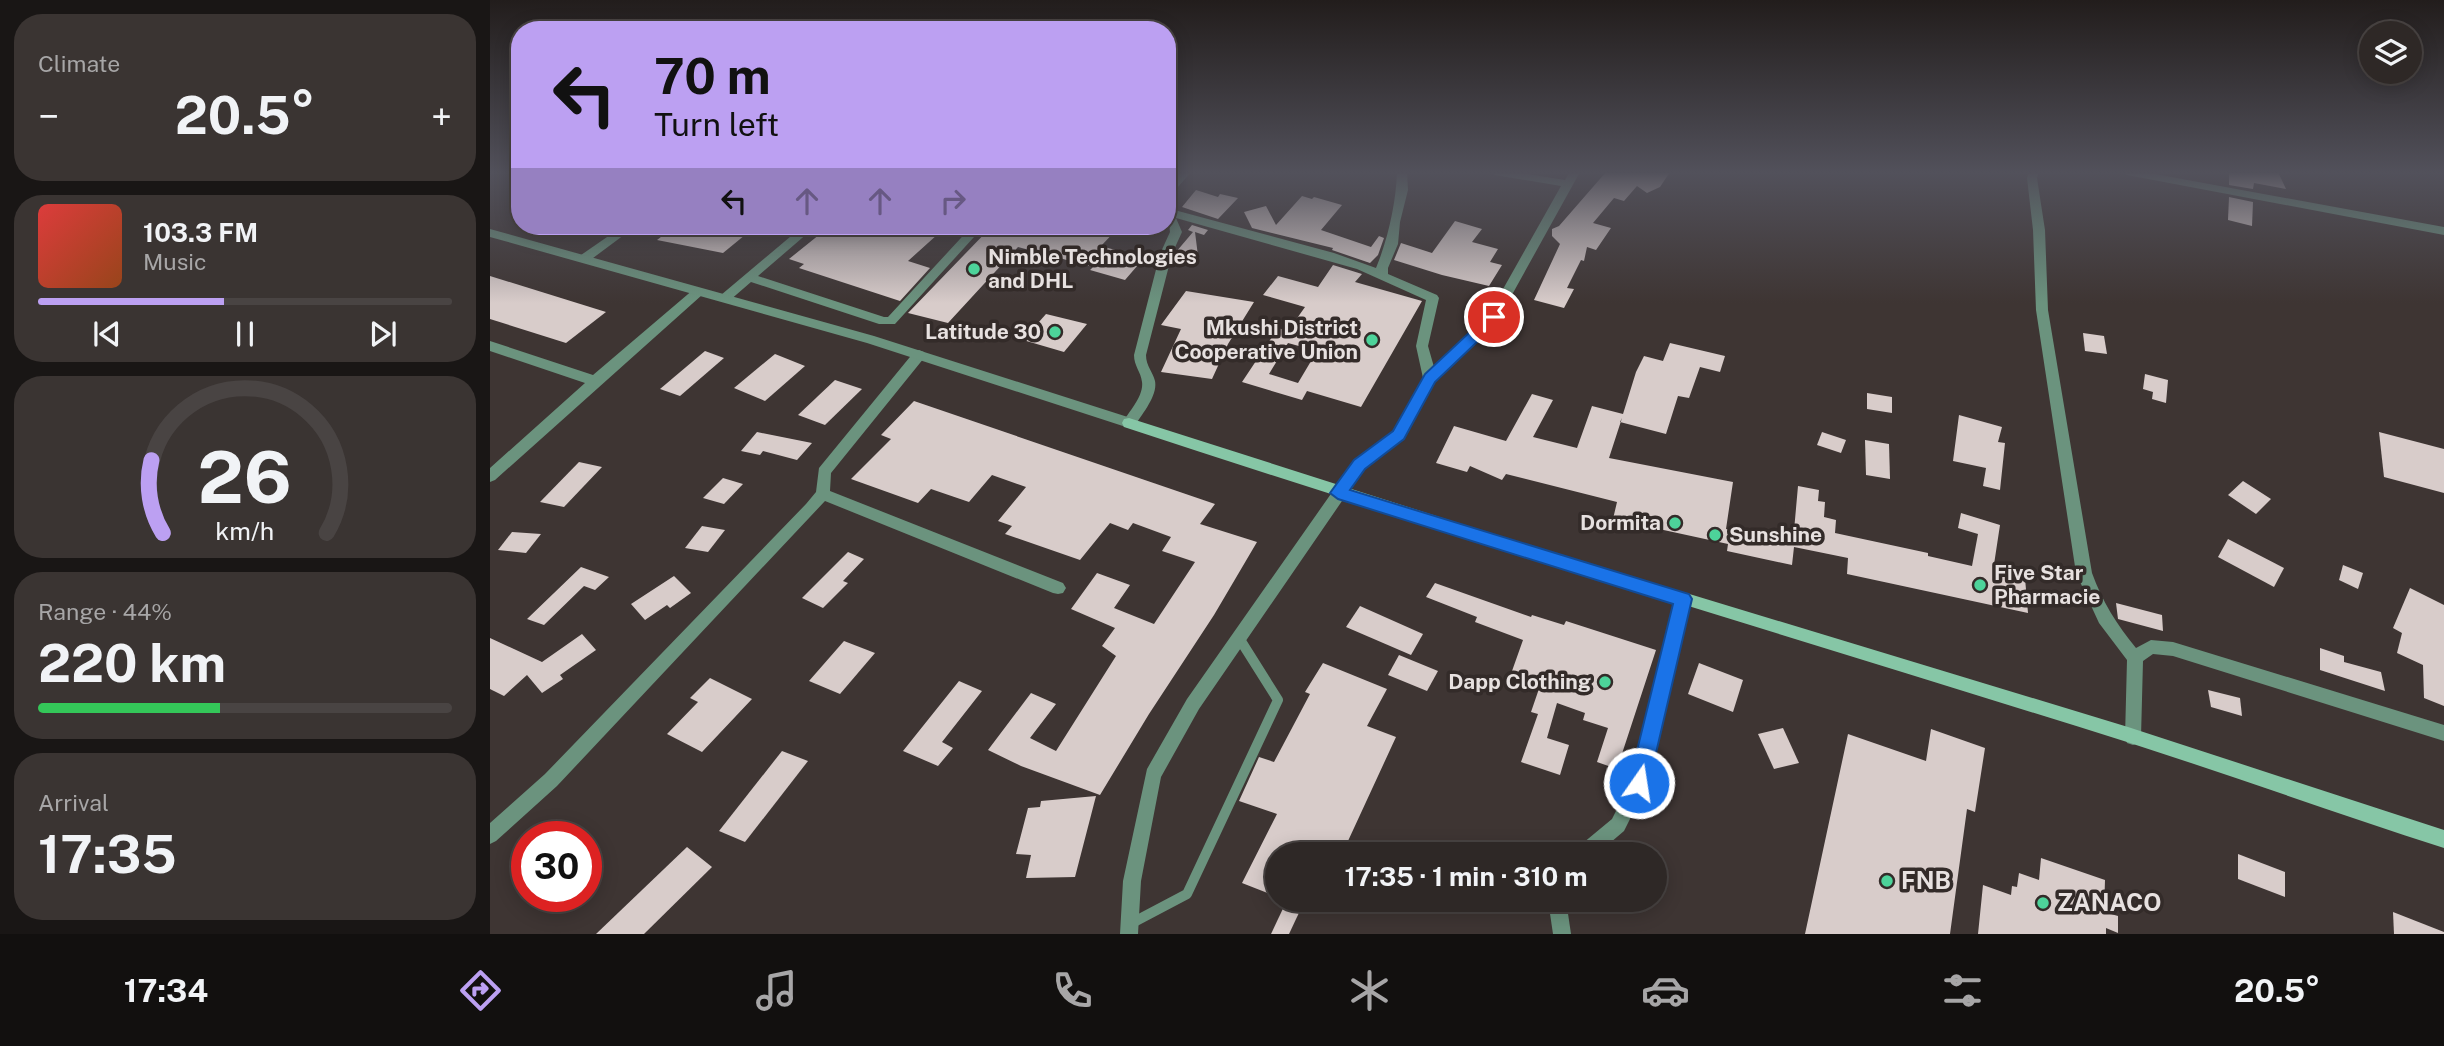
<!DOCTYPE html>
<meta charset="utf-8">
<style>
body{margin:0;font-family:"Public Sans",sans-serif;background:#3a3432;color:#f1f3f6;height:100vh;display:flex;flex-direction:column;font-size:26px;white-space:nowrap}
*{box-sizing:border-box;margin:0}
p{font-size:23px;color:#a7a6a7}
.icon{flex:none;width:38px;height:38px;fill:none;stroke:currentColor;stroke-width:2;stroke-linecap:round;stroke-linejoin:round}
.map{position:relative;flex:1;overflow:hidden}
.sheet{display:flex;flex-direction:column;gap:14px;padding:14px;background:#191615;width:490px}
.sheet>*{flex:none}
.top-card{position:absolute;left:21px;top:21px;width:665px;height:214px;border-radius:28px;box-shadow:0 4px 18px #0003,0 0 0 2px #494443;background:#bca0f2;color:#111;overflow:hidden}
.controls{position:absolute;left:1869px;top:21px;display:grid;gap:14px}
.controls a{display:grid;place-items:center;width:63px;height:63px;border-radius:50%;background:#2e2826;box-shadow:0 4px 18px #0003,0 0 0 2px #494443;font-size:35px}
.speed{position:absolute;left:21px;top:821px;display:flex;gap:14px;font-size:35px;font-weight:700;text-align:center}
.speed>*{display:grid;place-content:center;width:91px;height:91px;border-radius:50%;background:#2e2826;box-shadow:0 4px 18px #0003,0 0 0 2px #494443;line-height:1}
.speed .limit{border:10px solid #d22;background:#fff;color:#111}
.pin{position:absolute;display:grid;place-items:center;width:60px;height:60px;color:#fff;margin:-30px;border:4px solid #fff;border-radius:50%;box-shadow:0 2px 7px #0007}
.me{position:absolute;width:77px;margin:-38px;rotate:13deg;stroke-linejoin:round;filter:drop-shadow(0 0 5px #0008)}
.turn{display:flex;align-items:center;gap:24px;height:147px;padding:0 28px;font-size:32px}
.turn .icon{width:91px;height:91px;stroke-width:2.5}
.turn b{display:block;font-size:49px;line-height:60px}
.lanes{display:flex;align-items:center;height:66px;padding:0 28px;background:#0003;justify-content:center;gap:35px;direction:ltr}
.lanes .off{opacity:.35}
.big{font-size:52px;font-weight:700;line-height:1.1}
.sheet .widget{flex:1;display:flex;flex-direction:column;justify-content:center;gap:10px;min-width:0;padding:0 24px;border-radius:28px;background:#3a3432}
.sheet .dial{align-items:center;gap:0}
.dial svg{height:182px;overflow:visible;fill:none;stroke:#494443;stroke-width:7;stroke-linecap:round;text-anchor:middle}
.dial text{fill:#f1f3f6;stroke:none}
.song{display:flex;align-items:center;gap:21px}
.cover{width:84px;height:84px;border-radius:10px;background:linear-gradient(135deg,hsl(0 70% 55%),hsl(20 70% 35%))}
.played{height:7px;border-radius:4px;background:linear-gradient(90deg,#bca0f2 45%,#494443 45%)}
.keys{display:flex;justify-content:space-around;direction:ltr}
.heat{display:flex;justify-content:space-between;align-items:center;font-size:38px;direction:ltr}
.charge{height:10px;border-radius:5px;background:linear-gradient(90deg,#34c759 44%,#494443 0)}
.trip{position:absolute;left:775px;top:842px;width:402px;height:70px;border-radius:35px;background:#2e2826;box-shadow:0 4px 18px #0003,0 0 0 2px #494443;font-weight:700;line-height:70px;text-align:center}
.menu{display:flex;height:112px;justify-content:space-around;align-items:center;background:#12100f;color:#a7a6a7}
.menu .icon{width:49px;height:49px}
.menu .active{color:#bca0f2}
.menu b{font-size:32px;color:#f1f3f6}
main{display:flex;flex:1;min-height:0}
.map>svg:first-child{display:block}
.building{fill:#d8ccca;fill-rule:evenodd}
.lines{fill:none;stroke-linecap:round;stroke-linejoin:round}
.service{stroke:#6b937e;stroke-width:10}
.minor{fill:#6b937e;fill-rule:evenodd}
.tertiary{fill:#6b937e;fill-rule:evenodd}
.secondary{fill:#86c6a6;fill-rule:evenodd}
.route{fill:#1a73e8;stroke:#114b97;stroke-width:2}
.poi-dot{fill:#4dd39a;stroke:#332b29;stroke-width:2.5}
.labels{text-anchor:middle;stroke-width:7;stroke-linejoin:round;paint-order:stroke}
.poi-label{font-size:21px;font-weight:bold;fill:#e7e1e0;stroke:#332b29;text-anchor:end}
.near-poi-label{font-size:24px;font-weight:bold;fill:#e7e1e0;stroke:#332b29;text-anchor:start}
</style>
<main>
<section class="sheet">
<div class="widget"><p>Climate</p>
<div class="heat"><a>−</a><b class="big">20.5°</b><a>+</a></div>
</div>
<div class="widget">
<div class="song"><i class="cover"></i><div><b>103.3 FM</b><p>Music</p></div></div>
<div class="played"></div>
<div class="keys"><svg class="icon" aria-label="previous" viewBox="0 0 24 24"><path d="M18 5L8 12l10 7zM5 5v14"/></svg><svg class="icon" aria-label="pause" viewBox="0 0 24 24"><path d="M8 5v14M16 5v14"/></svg><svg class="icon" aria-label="next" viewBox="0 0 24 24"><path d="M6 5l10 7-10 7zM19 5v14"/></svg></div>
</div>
<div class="widget dial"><svg viewBox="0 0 100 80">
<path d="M14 69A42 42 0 1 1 86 69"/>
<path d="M14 69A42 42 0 0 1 9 37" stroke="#bca0f2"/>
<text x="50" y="56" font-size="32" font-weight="700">26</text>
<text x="50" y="72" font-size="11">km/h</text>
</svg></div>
<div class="widget"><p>Range · 44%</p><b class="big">220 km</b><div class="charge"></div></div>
<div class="widget"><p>Arrival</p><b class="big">17:35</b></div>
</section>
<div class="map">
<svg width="1954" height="934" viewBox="0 0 1954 934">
<rect width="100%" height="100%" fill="#3e3533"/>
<g class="building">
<path d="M 1116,172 L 1180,172 L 1170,187 L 1157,193 L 1147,186 L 1134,201 L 1124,198 L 1103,223 L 1121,228 L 1106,250 L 1097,247 L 1094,261 L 1091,260 L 1077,288 L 1084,289 L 1074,308 L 1044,300 L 1070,244 L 1062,236 L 1062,229 L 1069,226 Z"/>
<path d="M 1739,172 L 1788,172 L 1796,189 L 1764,183 L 1763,189 L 1739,185 Z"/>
<path d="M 706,190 L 728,197 L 730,194 L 748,198 L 728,219 L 692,207 Z"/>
<path d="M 812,196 L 822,199 L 824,197 L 852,205 L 831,230 L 881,247 L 889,236 L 894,238 L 888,255 L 880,263 L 842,250 L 843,248 L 762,228 L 754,212 L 776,206 L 786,225 Z"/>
<path d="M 1739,197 L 1763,202 L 1762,226 L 1738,220 Z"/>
<path d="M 965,221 L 992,229 L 982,242 L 1008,249 L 1000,262 L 1012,265 L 999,286 L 952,275 L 904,260 L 911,243 L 942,253 Z"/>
<path d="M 702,225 L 718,230 L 714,235 L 705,232 L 708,256 L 686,252 L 703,232 L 698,230 Z"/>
<path d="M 185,226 L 266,226 L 233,253 L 167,240 Z"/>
<path d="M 340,226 L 454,226 L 445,233 L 448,234 L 418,261 L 440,268 L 410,301 L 312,269 L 309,268 L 314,264 L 299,259 Z"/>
<path d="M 502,226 L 630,226 L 611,246 L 654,258 L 635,280 L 600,270 L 603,267 L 528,247 L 458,323 L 418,313 Z"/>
<path d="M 843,265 L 872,274 L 865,282 L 932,301 L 871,407 L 817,391 L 812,400 L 752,382 L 788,328 L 798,331 L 815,307 L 773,295 L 788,276 L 828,287 ZM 798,343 L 827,351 L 808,383 L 779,374 Z"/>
<path d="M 0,276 L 116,312 L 76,343 L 0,319 Z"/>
<path d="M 696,291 L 764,302 L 738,344 L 722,379 L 671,372 L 691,329 L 671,325 Z"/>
<path d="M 556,314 L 597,324 L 574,352 L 533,340 Z"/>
<path d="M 1593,333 L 1614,336 L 1617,354 L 1595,351 Z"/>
<path d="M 1180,343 L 1235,356 L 1230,372 L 1210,367 L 1199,398 L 1188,396 L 1176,434 L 1130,422 L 1132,418 L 1119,458 L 1243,482 L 1236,529 L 1303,542 L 1308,486 L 1329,490 L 1328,501 L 1335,502 L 1334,517 L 1346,520 L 1345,533 L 1438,553 L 1438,556 L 1482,566 L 1488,534 L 1468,528 L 1471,513 L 1510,525 L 1503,571 L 1535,578 L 1538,613 L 1357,574 L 1358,558 L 1304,547 L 1302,565 L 1237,551 L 1238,544 L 1123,519 L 1127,502 L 1016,474 L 1012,480 L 980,466 L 977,472 L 946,463 L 964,426 L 1016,441 L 1042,394 L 1063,400 L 1043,437 L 1087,448 L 1102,406 L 1133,414 L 1146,372 L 1154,356 L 1173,361 Z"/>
<path d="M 215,351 L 234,358 L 190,396 L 170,389 Z"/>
<path d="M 285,354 L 315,366 L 275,401 L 244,388 Z"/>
<path d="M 1655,374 L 1678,380 L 1676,403 L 1662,399 L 1663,392 L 1653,389 Z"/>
<path d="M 345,380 L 372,389 L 335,425 L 308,415 Z"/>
<path d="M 1377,393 L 1402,397 L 1402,413 L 1377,409 Z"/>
<path d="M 424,401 L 725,504 L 710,524 L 767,542 L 724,615 L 659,714 L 610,795 L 531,766 L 498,750 L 541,693 L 566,704 L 540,738 L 566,751 L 626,656 L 612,646 L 625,628 L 581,609 L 607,573 L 640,585 L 624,608 L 664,624 L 705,562 L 672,551 L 681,537 L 643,523 L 638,530 L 620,523 L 590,560 L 515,534 L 522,526 L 508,521 L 536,487 L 502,475 L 479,502 L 441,489 L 428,503 L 361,479 L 401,439 L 391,435 Z"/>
<path d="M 1469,415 L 1512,427 L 1508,442 L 1515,443 L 1510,490 L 1493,486 L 1496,468 L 1463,461 Z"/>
<path d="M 267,432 L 322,443 L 307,460 L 273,451 L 270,455 L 251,451 Z"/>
<path d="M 1332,432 L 1356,440 L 1351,453 L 1327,445 Z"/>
<path d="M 1889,432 L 1954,449 L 1954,493 L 1894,477 Z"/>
<path d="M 1375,440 L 1399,444 L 1400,479 L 1376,475 Z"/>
<path d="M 89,462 L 112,467 L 74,507 L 50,502 Z"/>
<path d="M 233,478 L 253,484 L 234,504 L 213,498 Z"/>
<path d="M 1753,481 L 1781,499 L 1766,514 L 1738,495 Z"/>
<path d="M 212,526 L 235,530 L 218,552 L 195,548 Z"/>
<path d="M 22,532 L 51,534 L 36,553 L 8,550 Z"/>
<path d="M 1738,539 L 1794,568 L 1784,587 L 1728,557 Z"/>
<path d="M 358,552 L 374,559 L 353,581 L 358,583 L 333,608 L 312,598 Z"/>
<path d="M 1853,565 L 1873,573 L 1868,589 L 1849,580 Z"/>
<path d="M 91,567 L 119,577 L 105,590 L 94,586 L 54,625 L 37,619 Z"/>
<path d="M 184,576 L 201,593 L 180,608 L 177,605 L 155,620 L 141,604 Z"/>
<path d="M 945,583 L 1041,617 L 1042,615 L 1074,625 L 1076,621 L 1166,650 L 1127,769 L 1107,762 L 1118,728 L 1093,720 L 1095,713 L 1067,703 L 1057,738 L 1079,745 L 1070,775 L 1031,762 L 1048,714 L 1041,712 L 1052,680 L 1022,671 L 1033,640 L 985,622 L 987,617 L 936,597 Z"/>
<path d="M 1920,588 L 1954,605 L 1954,706 L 1934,698 L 1933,665 L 1907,653 L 1912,633 L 1903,628 Z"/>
<path d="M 1626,603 L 1672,615 L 1673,631 L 1628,619 Z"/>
<path d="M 870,606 L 933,634 L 921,655 L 856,627 Z"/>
<path d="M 92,634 L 106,650 L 70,675 L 73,679 L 52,693 L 37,675 L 14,696 L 0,689 L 0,638 L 52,662 Z"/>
<path d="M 354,641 L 385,653 L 350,694 L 319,681 Z"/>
<path d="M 1830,648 L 1854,656 L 1854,662 L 1891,672 L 1895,691 L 1830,670 Z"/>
<path d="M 909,655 L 948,671 L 937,691 L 898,675 Z"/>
<path d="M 833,663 L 897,689 L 877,726 L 906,737 L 852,854 L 788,854 L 788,897 L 752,883 L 787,814 L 749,801 L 769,757 L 784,762 L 820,694 L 815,692 Z"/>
<path d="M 1209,663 L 1253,680 L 1243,712 L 1198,694 Z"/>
<path d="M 220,678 L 262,699 L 212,752 L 177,734 L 208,702 L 200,698 Z"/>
<path d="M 469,681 L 492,691 L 452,742 L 463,748 L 448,766 L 413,751 Z"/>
<path d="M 1718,690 L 1750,698 L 1752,716 L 1721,707 Z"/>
<path d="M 1293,728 L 1309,763 L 1284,769 L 1268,734 Z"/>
<path d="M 1441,729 L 1495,748 L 1485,812 L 1477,809 L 1460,934 L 1315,934 L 1358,734 L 1436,761 Z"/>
<path d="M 292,751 L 318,761 L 255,842 L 229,831 Z"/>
<path d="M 606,796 L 585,877 L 536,878 L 541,855 L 526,854 L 538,808 L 550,807 L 551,801 Z"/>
<path d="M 197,847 L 222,867 L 154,934 L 106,934 Z"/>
<path d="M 1748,854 L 1795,872 L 1795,897 L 1748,879 Z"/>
<path d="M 1551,858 L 1615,880 L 1614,912 L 1628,916 L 1628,933 L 1616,928 L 1616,934 L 1488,934 L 1493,885 L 1521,895 L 1522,886 L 1527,887 L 1529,873 L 1549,880 Z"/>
<path d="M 797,900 L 815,900 L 799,934 L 781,934 Z"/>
<path d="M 1903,912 L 1954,932 L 1954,934 L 1904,934 Z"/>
</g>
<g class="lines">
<path class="service" d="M 642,923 L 697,894 L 788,700 L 749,638"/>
<g class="minor">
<path d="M 690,172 L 701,172 L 681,195 L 677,196 L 677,186 Z"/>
<path d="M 907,172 L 917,172 L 918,190 L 910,222 L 908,244 L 898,268 L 898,274 L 947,295 L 949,298 L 938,346 L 944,367 L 999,314 L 1071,186 L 1005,175 L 1000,172 L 1024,172 L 1075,180 L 1080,172 L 1090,172 L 1008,320 L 945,381 L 913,439 L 874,469 L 709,709 L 671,777 L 651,881 L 648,934 L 630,934 L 633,881 L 657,769 L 697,699 L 864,461 L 903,431 L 933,378 L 926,346 L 936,300 L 867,269 L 686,218 L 692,232 L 682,254 L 656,355 C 656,366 663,372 665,381 C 668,396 651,415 644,427 L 634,427 L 632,423 C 639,412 654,396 652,382 C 651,372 644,366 644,355 L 670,254 L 680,232 L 677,208 L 844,253 L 886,268 C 898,239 906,203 907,172 Z"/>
<path d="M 1539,172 L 1549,172 L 1547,178 L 1555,230 L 1558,310 L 1602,573 C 1612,601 1627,625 1646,648 L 1661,640 L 1683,642 L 1954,725 L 1954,741 L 1683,656 L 1663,654 L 1653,661 L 1651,737 L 1649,743 L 1643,745 L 1637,743 L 1635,737 L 1637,660 L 1609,623 L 1586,573 L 1546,310 L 1543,230 L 1537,178 Z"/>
<path d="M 1632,172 L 1654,172 L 1954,227 L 1954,235 L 1637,175 Z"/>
<path d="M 133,226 L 146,226 L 99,261 L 91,261 L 91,255 Z"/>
<path d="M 313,226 L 326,226 L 268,276 L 394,317 L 398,317 L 482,226 L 494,226 L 405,324 L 389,324 L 261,282 L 239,301 L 231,301 L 229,298 L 231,295 Z"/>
<path d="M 208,288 L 212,289 L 214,292 L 212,295 L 5,480 L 0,482 L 0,468 L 95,383 L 0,351 L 0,341 L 103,375 L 204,289 Z"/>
<path d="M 429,350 L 434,352 L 435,355 L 434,358 L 341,473 L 340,491 L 573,583 L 576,588 L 573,593 L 568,594 L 563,593 L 335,501 L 67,786 L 6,841 L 0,844 L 0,823 L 55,774 L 316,504 L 326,492 L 329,468 L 424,352 Z"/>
<path d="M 1193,592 L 1198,594 L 1201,599 L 1155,789 L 1134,831 L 1107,854 L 1084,854 L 1087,848 L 1122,819 L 1141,781 L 1185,599 L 1188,594 Z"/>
<path d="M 1058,900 L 1076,900 L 1081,934 L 1063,934 Z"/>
</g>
<path class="tertiary" d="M 0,229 L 384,336 L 644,419 L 646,423 L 639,428 L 377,343 L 0,237 Z"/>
<path class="secondary" d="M 639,418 L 1012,537 L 1638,727 L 1954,830 L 1954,848 C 1848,814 1743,776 1637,742 C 1303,637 967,537 634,427 L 632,423 L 634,419 Z"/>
</g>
<linearGradient id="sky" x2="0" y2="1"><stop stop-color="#221d1c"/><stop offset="0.57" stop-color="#52515b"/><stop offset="1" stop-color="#52515b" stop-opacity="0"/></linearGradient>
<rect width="1954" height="303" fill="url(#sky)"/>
<path class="route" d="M 1004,312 L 1009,314 L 1009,321 L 945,382 L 914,439 L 875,469 L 860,490 L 1199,594 L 1202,599 L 1159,783 L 1156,790 L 1149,792 L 1142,790 L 1139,783 L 1183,604 L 848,499 L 840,493 L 864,460 L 903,431 L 935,374 L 999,314 Z"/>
<g class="poi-dot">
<circle cx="484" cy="269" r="7"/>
<circle cx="565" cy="332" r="7"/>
<circle cx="882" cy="340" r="7"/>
<circle cx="1185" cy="523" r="7"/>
<circle cx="1225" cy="535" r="7"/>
<circle cx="1490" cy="585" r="7"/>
<circle cx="1115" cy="682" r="7"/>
<circle cx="1397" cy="881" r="7"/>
<circle cx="1553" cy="903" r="7"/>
</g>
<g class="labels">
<g class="poi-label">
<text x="498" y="264" text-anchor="start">Nimble Technologies<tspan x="498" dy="24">and DHL</tspan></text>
<text x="868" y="335">Mkushi District<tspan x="868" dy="24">Cooperative Union</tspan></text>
<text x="551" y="339">Latitude 30</text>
<text x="1171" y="530">Dormita</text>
<text x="1239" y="542" text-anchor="start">Sunshine</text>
<text x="1504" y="580" text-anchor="start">Five Star<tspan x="1504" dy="24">Pharmacie</tspan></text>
<text x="1101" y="689">Dapp Clothing</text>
</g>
<g class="near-poi-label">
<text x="1411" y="889">FNB</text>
<text x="1567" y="911">ZANACO</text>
</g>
</g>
</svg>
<div class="controls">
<a><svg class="icon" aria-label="layers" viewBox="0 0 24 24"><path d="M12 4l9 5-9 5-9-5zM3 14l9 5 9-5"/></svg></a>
</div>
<div class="speed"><div class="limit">30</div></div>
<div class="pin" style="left:1004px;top:317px;background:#d93025"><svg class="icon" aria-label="arrive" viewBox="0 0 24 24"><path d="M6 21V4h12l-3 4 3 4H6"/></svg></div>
<svg class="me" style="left:1149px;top:783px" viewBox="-20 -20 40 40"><circle r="17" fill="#1a73e8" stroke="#fff" stroke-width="3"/><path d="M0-11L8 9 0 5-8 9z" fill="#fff"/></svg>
<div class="trip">17:35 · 1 min · 310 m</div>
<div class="top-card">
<div class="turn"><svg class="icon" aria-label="left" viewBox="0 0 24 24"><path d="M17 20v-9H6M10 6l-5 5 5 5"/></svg><div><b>70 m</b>Turn left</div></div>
<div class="lanes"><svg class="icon" aria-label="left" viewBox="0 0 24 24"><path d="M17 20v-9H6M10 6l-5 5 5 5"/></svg><svg class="icon off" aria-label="ahead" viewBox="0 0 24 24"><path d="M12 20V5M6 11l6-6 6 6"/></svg><svg class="icon off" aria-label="ahead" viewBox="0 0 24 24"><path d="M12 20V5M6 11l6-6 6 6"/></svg><svg class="icon off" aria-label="right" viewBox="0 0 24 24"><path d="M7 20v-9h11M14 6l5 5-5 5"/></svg></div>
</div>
</div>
</main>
<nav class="menu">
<b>17:34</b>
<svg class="icon active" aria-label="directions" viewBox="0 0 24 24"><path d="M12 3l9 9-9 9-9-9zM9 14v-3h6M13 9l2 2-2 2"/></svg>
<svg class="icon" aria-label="music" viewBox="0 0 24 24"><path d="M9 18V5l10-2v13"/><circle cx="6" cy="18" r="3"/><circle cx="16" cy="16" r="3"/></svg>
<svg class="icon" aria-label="phone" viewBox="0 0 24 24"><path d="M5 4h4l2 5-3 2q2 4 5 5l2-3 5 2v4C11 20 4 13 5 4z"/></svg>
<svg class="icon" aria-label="climate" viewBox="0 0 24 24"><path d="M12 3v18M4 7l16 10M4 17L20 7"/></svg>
<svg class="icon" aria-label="car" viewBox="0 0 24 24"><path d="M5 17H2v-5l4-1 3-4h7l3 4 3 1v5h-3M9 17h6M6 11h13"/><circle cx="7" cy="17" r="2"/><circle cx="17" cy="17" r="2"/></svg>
<svg class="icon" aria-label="filters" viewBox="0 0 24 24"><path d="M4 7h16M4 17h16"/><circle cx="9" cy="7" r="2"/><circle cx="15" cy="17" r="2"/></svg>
<b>20.5°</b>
</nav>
